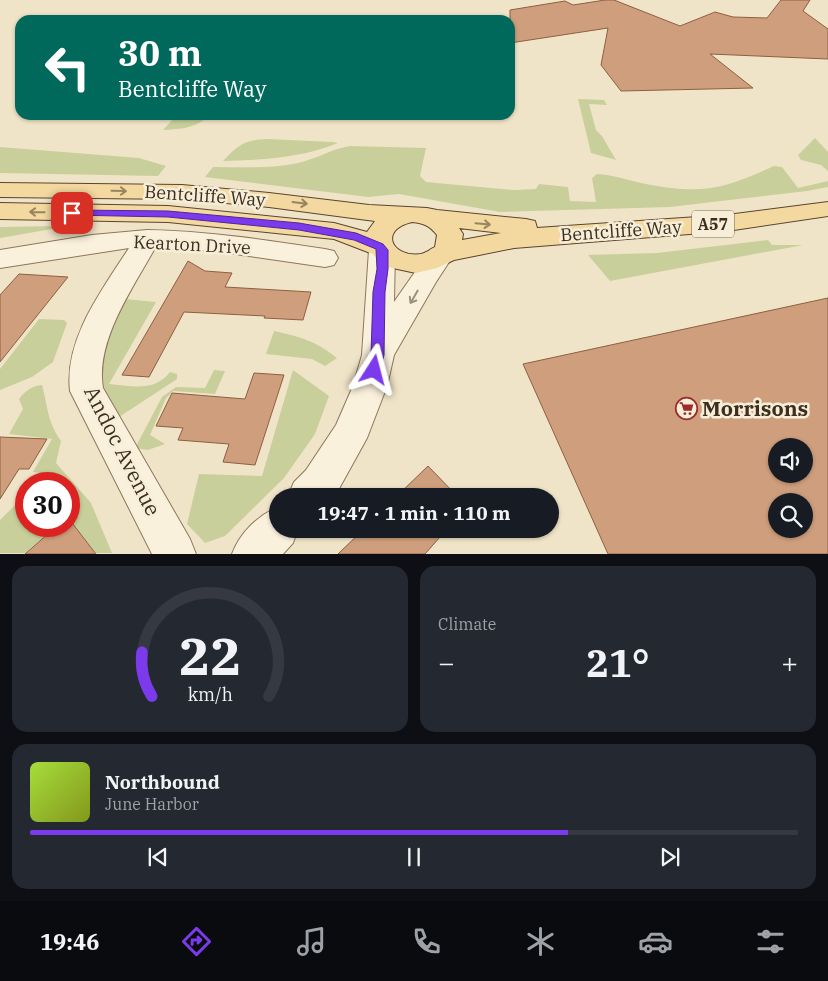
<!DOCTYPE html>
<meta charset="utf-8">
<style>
body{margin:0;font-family:"IBM Plex Serif",serif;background:#242831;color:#f1f3f6;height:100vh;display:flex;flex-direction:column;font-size:19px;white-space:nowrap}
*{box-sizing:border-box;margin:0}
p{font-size:16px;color:#9ea1a6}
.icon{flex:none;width:28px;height:28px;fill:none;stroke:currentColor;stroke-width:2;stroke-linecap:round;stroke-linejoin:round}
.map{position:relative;height:554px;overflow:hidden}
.sheet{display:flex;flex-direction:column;gap:12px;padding:12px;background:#0d0f14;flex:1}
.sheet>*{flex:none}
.guide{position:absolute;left:15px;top:15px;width:500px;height:105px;border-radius:15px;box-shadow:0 1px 4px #0004;background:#00695c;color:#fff;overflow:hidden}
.fabs{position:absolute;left:768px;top:438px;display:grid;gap:10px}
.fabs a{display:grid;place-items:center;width:45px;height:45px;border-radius:50%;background:#171b24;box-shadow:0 1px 4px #0004;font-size:25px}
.speed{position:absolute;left:15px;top:472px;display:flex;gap:10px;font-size:25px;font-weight:700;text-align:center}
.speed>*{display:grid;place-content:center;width:65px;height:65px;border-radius:50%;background:#171b24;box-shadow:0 1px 4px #0004;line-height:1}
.speed .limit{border:8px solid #d22;background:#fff;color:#111}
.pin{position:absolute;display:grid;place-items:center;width:42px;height:42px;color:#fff;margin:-21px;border-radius:10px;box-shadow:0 2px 8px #0006}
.me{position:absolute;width:55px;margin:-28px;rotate:9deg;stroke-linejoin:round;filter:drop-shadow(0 0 4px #0008)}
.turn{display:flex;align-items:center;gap:18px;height:105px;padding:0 20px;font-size:22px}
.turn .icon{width:65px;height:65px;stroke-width:2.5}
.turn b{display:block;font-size:35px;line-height:42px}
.big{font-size:38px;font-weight:800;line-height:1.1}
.sheet .widget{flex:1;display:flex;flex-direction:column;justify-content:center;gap:8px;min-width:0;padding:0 18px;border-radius:15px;background:#242831}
.sheet .dial{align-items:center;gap:0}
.dial svg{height:130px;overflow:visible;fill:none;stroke:#363941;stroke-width:7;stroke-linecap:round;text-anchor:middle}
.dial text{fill:#f1f3f6;stroke:none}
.song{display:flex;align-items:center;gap:15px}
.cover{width:60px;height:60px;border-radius:8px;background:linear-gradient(135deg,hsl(80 70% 55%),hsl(70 70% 35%))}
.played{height:5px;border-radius:2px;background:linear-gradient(90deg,#7c3aed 70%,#363941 70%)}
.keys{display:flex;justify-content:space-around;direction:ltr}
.heat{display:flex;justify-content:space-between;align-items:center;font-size:28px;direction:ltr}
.sheet .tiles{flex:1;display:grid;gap:12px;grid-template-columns:1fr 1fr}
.widget:last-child{grid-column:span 2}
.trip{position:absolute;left:269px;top:488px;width:290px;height:50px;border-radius:25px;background:#171b24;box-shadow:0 1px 4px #0004;font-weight:800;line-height:50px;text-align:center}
.dock{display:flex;height:80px;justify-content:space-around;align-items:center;background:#090b0e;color:#9ea1a6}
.dock .icon{width:35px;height:35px}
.dock .selected{color:#7c3aed}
.dock b{font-size:22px;color:#f1f3f6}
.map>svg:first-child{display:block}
.green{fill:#c9cf9b}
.building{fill:#cf9f7d;stroke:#8d5f41;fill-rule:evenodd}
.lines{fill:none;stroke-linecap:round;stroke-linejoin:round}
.street-casing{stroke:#8d765c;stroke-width:2}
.primary-casing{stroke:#5b4430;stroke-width:2}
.street{fill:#faf1dc;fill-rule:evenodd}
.primary{fill:#f3d9a0;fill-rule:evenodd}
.oneway{stroke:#988460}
.oneway2{stroke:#9c907e}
.route{fill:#7c3aed;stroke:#51269a}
.labels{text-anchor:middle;stroke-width:5;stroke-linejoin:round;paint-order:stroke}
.shield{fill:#f7eed8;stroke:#756857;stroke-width:1}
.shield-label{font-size:16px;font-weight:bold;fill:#3d2e20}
.street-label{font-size:18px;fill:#3d2e20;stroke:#f7eed8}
.near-poi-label{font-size:21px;font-weight:bold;fill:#3d2e20;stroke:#f7eed8;text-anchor:start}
.near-street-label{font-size:21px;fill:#3d2e20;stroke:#f7eed8}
</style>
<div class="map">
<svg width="828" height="554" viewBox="0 0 828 554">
<rect width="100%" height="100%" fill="#f0e4c8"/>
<g class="green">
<path d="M 578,99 L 604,100 L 607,105 L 589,104 L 596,130 L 602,136 L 616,160 L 591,153 Z"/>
<path d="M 175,117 L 205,119 C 193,129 177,129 163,130 Z"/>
<path d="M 815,138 L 828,152 L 828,171 L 821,165 L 801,160 L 798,155 Z"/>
<path d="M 267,139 L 333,142 L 338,143 C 302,158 261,160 223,161 C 238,145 244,140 267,139 Z"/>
<path d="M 350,146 L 426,148 L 420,176 L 426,182 L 514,190 L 536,189 L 539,184 L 568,187 L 570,201 L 596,202 L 592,178 L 597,174 C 614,175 630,181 646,184 C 702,195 723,189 774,166 L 782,167 L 798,188 L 828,181 L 828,187 L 807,191 L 670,207 L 500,212 L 399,194 L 368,197 L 205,177 L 213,167 C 242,167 270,169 298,163 C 316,159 331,149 350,146 Z"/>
<path d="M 0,147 L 139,158 L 166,166 L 158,176 L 0,173 Z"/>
<path d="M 57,226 L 52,229 L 0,238 L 0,227 Z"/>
<path d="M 768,240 L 772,245 L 803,245 L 610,281 L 588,255 L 657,253 Z"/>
<path d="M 125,299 L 156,302 L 109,384 C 132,386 155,392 170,372 L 177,374 L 177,379 L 119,417 L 100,388 L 103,350 Z"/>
<path d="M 39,319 L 64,320 L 67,323 L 53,362 L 32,377 L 0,390 L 0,369 Z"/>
<path d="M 274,331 C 301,337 316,341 337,358 L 325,366 L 312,359 L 266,354 Z"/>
<path d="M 214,370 L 225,371 L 215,394 L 173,391 L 166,398 L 150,435 L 165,444 L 148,450 L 135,448 L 162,397 L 176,387 L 205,388 Z"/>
<path d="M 293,370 L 329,396 L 315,434 L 284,478 L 225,536 L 205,543 L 187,524 L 199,474 L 262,476 Z"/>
<path d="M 42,385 C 48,407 47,421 61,441 L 56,463 L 91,503 L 112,553 L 96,553 L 69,519 L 69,484 L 37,484 L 47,474 L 33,472 L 52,439 L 9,434 L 23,409 L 19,399 C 26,390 32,386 42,385 Z"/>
<path d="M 26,494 L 26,526 L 57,526 L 25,553 L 0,553 L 0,520 Z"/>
</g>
<g class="building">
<path d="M 605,0 L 614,0 L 680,26 L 715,12 L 733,17 L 767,18 L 781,0 L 810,0 L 803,11 L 828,29 L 828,59 L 710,54 L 753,88 L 621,91 L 601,65 L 608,28 L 510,43 L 510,10 L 565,1 L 573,5 Z"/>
<path d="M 188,261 L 205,271 L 232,273 L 225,287 L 311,292 L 303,320 L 264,318 L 265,316 L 184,312 L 149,377 L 122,375 Z"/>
<path d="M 19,274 L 68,277 L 0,362 L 0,295 Z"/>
<path d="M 828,298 L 828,554 L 608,554 L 523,364 ZM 776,446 L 804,446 L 804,474 L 776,474 ZM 776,501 L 804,501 L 804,529 L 776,529 Z"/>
<path d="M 254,373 L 284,375 L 255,465 L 223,462 L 229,444 L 178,440 L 183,428 L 156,426 L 172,393 L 245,399 Z"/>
<path d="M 0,437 L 47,439 L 29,469 L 19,469 L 0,499 Z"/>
<path d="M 428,466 L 457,496 L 397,496 Z"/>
<path d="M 69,519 L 96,554 L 25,554 L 57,526 L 69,526 Z"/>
<path d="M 364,529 L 447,529 L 425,554 L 338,554 Z"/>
</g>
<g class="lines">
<defs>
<g id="street">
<path d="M 147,230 C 207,231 266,240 325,249 L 334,251 L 338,258 L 334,265 L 325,267 L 214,251 L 155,248 C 133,288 95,341 103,388 L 190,539 L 196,554 L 152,554 L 70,391 C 64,339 102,290 129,248 L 0,268 L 0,250 L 92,235 Z"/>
<path d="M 382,241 L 391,244 L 395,250 L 394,302 L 431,249 L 440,247 L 449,249 L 453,256 L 436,282 L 394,355 L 387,386 L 367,438 L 335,496 L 288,496 L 294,482 L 306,470 L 336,425 L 353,386 L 362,355 L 369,250 L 373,244 Z"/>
<path d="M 278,507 L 278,529 L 298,529 L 293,543 L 283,554 L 232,554 C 240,533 257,516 278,507 Z"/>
</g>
<path id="primary" d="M 0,183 L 182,185 L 269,193 L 369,205 L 427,208 L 437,210 L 526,219 L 535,221 L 537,228 L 727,215 L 828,202 L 828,216 L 727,231 L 514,248 L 454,260 L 437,268 L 416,273 L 388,267 L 380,263 L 373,254 L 334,239 L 168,222 L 0,219 L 0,203 L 168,206 L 334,223 L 367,232 L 375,221 L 269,207 L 182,199 L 0,197 ZM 412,222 C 424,223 430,226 437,235 L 435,247 C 431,249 426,253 421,254 C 392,258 378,230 412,222 ZM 459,228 L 501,233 L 462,240 L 463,234 Z"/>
</defs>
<use href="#street" class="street-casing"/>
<use href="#primary" class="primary-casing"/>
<use href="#street" class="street"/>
<use href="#primary" class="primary"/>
</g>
<defs><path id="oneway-shaft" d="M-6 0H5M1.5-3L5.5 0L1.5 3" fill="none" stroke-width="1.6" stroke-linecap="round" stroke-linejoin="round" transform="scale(1.25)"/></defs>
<g class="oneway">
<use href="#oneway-shaft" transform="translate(119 191) rotate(1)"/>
<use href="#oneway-shaft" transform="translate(300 203) rotate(7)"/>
<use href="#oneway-shaft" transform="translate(37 212) rotate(-179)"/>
<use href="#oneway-shaft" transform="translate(483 224) rotate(5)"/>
</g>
<use class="oneway2" href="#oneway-shaft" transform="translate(414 297) rotate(120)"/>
<path class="route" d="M 72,210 L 168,211 L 299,223 L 356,233 L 383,244 L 388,250 L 388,269 L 385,292 L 384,355 L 379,375 L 374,376 L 369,375 L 367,370 L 371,355 L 373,292 L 377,269 L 376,249 L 354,240 L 299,230 L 168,217 L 69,215 L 67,213 Z"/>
<defs>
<symbol id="supermarket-ring" viewBox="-11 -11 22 22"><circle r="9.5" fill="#f7eed8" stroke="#9e2a2b" stroke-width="1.5"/><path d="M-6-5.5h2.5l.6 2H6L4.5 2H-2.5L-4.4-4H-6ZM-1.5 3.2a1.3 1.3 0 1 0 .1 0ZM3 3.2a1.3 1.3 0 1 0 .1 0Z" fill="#9e2a2b"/></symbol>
</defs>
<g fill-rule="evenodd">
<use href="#supermarket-ring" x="674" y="396" width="25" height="25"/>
</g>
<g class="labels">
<rect class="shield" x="692" y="210.5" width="42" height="27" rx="4"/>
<g class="shield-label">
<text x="713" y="230">A57</text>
</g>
<g class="street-label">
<text transform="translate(205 196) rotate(4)" y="6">Bentcliffe Way</text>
<text transform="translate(621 231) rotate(-4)" y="6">Bentcliffe Way</text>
<text transform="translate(192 245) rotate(3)" y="6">Kearton Drive</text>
</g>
<g class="near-poi-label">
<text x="702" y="416">Morrisons</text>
</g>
<g class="near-street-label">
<text transform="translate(122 451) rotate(63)" y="7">Andoc Avenue</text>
</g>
</g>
</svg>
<div class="fabs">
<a><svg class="icon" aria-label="sound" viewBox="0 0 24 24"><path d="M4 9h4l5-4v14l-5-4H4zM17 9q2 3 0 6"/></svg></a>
<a><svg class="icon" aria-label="search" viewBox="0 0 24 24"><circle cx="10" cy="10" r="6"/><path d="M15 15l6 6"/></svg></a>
</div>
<div class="speed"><div class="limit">30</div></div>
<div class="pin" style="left:72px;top:213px;background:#d93025"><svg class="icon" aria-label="arrive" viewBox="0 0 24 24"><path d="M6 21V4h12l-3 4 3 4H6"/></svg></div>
<svg class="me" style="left:374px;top:370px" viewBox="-20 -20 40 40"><path d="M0-17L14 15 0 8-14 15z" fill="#7c3aed" stroke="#fff" stroke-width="4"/></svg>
<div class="trip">19:47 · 1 min · 110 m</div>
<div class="guide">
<div class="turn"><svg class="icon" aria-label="left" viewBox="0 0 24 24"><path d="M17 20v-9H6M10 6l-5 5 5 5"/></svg><div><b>30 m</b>Bentcliffe Way</div></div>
</div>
</div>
<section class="sheet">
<div class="tiles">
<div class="widget dial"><svg viewBox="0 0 100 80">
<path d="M14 69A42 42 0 1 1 86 69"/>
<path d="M14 69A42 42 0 0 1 8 42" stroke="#7c3aed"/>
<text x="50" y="56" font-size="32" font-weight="700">22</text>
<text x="50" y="72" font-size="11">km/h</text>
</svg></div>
<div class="widget"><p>Climate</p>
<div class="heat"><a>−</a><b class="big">21°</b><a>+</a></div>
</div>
<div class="widget">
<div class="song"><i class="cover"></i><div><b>Northbound</b><p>June Harbor</p></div></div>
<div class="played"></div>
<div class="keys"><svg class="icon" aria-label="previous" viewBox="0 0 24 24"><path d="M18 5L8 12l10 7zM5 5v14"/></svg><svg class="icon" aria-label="pause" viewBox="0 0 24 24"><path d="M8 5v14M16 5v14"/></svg><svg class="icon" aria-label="next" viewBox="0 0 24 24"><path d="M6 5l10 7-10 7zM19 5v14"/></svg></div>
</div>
</div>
</section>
<nav class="dock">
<b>19:46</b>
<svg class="icon selected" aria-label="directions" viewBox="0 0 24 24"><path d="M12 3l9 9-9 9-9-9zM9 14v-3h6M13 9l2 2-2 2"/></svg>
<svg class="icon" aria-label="music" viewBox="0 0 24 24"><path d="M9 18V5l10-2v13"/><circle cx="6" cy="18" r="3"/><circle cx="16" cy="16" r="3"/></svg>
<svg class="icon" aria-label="phone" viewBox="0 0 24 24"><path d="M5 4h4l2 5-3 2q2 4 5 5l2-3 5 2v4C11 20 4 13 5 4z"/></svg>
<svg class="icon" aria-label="climate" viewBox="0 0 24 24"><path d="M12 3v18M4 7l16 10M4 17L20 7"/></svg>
<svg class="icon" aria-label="car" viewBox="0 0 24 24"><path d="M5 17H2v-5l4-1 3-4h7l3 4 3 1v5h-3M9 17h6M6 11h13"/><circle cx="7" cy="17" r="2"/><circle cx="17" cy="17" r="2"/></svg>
<svg class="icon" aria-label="filters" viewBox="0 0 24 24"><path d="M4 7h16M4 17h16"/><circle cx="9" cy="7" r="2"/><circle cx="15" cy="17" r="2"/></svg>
</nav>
